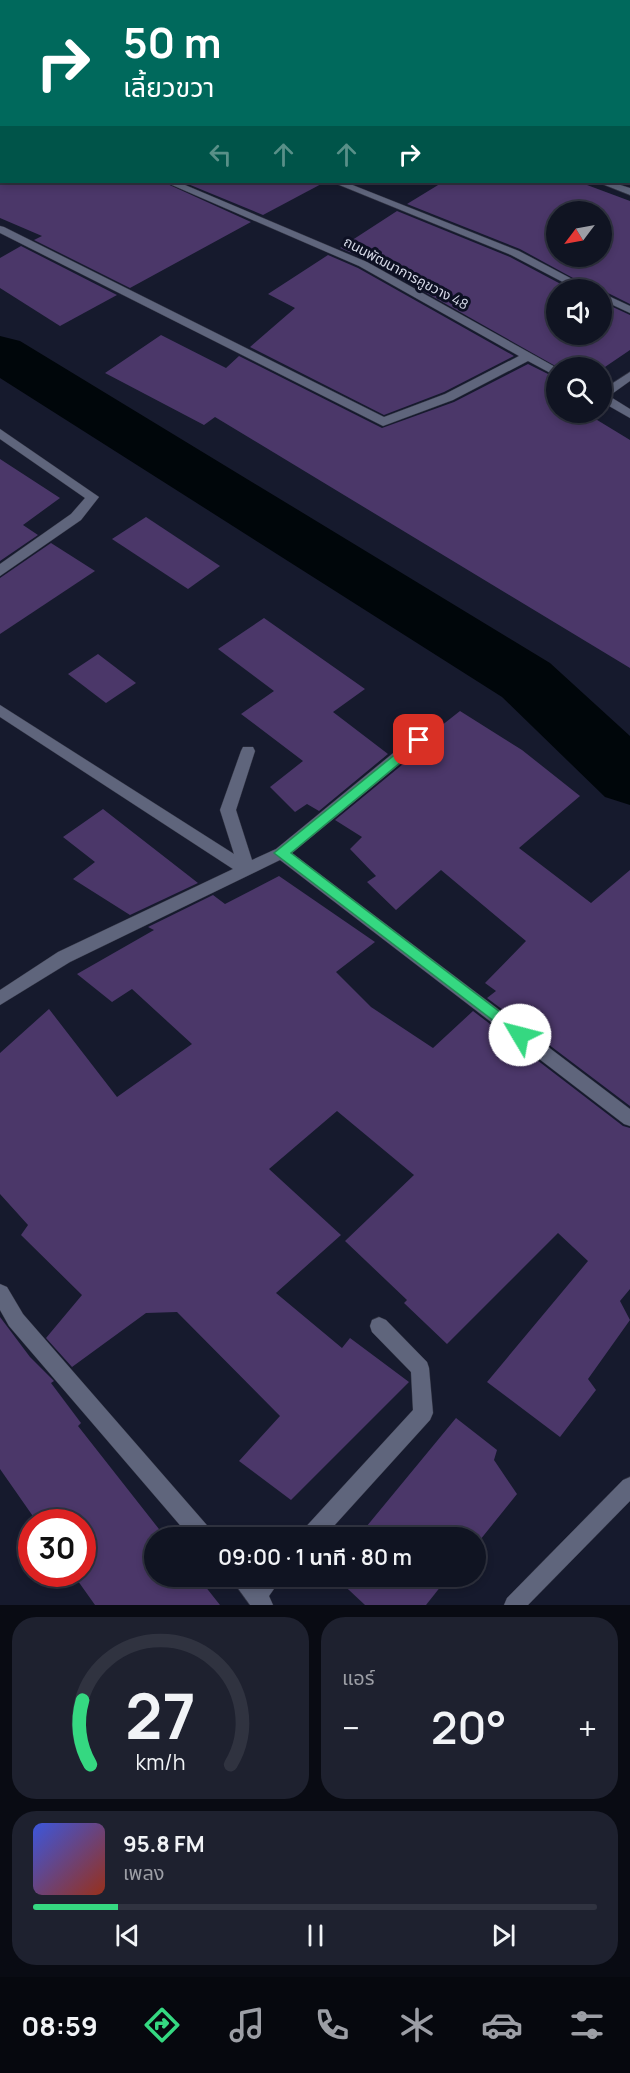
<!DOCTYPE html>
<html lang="th">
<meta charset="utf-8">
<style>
body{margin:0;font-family:Manrope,"Noto Sans Thai",sans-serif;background:#1e212f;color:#f1f3f6;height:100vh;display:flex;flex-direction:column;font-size:22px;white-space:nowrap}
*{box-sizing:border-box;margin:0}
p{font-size:20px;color:#9c9ea5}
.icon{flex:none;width:33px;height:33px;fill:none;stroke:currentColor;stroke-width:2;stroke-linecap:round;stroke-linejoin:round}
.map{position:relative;height:1605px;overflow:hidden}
.panel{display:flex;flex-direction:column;gap:12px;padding:12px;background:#090b13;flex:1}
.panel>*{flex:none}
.hud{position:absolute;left:0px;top:0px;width:630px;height:183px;box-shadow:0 3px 9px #0003,0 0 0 2px #303340;background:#00695c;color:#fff;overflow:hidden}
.needle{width:39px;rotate:238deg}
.tools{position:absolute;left:546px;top:201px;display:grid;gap:12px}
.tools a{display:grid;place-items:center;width:66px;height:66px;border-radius:50%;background:#101422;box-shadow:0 3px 9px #0003,0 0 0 2px #303340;font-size:30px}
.speed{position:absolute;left:18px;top:1509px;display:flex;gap:12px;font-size:30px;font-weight:700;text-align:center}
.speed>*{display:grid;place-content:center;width:78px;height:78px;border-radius:50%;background:#101422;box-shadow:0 3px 9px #0003,0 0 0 2px #303340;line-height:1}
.speed .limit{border:9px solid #d22;background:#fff;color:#111}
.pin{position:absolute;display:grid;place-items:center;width:51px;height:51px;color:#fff;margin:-26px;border-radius:12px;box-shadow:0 3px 9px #0006}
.me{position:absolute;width:66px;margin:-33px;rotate:307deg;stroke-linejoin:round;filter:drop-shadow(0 0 4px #0008)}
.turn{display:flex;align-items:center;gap:21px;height:126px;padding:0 24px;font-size:27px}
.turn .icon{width:78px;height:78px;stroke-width:2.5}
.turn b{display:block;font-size:42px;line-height:51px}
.lanes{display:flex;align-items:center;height:57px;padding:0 24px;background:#0003;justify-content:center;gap:30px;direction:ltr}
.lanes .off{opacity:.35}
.big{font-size:45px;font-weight:600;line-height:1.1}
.panel .tile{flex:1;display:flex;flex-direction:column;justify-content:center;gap:9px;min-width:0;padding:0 21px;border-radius:24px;background:#1e212f}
.panel .dial{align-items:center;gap:0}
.dial svg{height:156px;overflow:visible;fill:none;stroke:#303340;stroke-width:7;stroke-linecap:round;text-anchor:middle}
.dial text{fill:#f1f3f6;stroke:none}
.song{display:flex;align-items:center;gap:18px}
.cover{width:72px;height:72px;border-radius:9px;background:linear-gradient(135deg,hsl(230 70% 55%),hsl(10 70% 35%))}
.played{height:6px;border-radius:3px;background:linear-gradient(90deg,#35d881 15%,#303340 15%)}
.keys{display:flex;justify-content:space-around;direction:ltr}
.heat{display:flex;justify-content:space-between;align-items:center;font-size:33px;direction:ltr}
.panel .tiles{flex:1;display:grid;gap:12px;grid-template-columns:1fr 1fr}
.tile:last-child{grid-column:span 2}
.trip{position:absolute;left:144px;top:1527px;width:342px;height:60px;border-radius:30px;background:#101422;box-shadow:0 3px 9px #0003,0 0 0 2px #303340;font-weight:600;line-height:60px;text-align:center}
.tab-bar{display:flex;height:96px;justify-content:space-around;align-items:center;background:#06080e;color:#9c9ea5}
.tab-bar .icon{width:42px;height:42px}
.tab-bar .current{color:#35d881}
.tab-bar b{font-size:27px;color:#f1f3f6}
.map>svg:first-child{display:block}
.water{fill:#00060a}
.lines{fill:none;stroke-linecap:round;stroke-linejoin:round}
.river{fill:#00060a;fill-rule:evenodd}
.building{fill:#4b3769;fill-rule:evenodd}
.minor-casing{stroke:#313342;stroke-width:1}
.minor{fill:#5f657c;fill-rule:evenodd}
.route{fill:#35d881;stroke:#228c54;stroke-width:1.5}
.labels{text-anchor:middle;stroke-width:6;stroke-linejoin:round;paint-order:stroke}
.far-street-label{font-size:14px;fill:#d5d8e6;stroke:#0d1023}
</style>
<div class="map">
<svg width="630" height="1605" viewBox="0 0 630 1605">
<rect width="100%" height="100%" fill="#161a2d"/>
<path class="water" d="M 526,680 L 630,763 L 630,778 Z"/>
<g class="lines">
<path class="river" d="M 0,336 L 20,341 L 550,663 L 630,736 L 630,805 L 605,797 L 502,697 L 0,378 Z"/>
</g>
<g class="building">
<path d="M 0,182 L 163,182 L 251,222 L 130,288 L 34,240 L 42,236 L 0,218 Z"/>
<path d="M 183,182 L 325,182 L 263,215 Z"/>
<path d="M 443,182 L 579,182 L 630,201 L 630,304 L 602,290 L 595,290 L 520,249 L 407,204 ZM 556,212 L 602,212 L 602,256 L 556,256 Z"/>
<path d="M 397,211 L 510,257 L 572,290 L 556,290 L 556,334 L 602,334 L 602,302 L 630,315 L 630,350 L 602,369 L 559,368 L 368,260 L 340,248 Z"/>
<path d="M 21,246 L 117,295 L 60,326 L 0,288 L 0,258 Z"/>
<path d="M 328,255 L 358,268 L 514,356 L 444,392 L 384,415 L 250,347 L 295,308 L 268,294 Z"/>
<path d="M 161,335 L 226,368 L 239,356 L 382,428 L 454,402 L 528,364 L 556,378 L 556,412 L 584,412 L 630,440 L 630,668 L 215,417 L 204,425 L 105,373 Z"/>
<path d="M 0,459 L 60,498 L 23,525 L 38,535 L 0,561 Z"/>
<path d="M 146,517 L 220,566 L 188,589 L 112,539 Z"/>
<path d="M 51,543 L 95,571 L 0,634 L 0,578 Z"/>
<path d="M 264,618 L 365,689 L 333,712 L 388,754 L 319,811 L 307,804 L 295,812 L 270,787 L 303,761 L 241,714 L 274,691 L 218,649 Z"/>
<path d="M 98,654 L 136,683 L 106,703 L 68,674 Z"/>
<path d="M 460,711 L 522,750 L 580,796 L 519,848 L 591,903 L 630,870 L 630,1106 L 487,998 L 496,991 L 485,983 L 526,941 L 441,870 L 396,910 L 367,882 L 376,876 L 350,849 L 362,837 L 335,820 L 425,746 L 427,737 Z"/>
<path d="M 103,809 L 198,883 L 130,915 L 73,879 L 95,862 L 63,837 Z"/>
<path d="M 279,876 L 375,942 L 336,972 L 371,1007 L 433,1048 L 473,1011 L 623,1126 L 630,1128 L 630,1289 L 620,1301 L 630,1320 L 588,1379 L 596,1390 L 560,1437 L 487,1382 L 588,1261 L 558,1233 L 447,1344 L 404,1303 L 407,1300 L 345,1241 L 414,1175 L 337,1111 L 269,1169 L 341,1235 L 276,1293 L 342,1348 L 350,1338 L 409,1382 L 291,1500 L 239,1461 L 280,1416 L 177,1312 L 146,1313 L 72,1367 L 46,1338 L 82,1295 L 21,1235 L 28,1225 L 0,1194 L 0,1053 L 49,1009 L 117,1097 L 192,1044 L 132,989 L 112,1002 L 77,974 L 154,930 L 148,927 L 213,895 L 225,904 Z"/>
<path d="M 0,1317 L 30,1357 L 54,1381 L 51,1383 L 81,1423 L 78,1426 L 166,1538 L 154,1538 L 154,1576 L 197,1576 L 220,1605 L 95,1605 L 73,1574 L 82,1574 L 82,1522 L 37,1522 L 0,1469 Z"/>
<path d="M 456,1418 L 497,1450 L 494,1460 L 517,1494 L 476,1545 L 476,1538 L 357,1538 Z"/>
<path d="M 334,1576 L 449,1576 L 426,1605 L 365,1605 Z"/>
</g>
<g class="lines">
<defs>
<g id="minor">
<path d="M 100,0 L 112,0 L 113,2 L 101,2 Z"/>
<path d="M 312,0 L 324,0 L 325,2 L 313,2 Z"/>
<path d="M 598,0 L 611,0 L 612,2 L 599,2 Z"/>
<path d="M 628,5 L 630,6 L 630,12 L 628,11 Z"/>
<rect x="0" y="43" width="2" height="6"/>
<rect x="628" y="106" width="2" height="7"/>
<rect x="0" y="108" width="2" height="6"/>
<path d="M 165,182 L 178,182 L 367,262 L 557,368 L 556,376 L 528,361 L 453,400 L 383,426 L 0,233 L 0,226 L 4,227 L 384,417 L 445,394 L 519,356 L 359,266 Z"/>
<path d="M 332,182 L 345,182 L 519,251 L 593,290 L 578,290 L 511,255 Z"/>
<path d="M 597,182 L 611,182 L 630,188 L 630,195 Z"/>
<path d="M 602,293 L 630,306 L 630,313 L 602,300 Z"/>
<path d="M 630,372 L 630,381 L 609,396 L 630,409 L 630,418 L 602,402 L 602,390 Z"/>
<path d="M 0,429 L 99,497 L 81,520 L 0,576 L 0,564 L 71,514 L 85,498 L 0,439 Z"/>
<path d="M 0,705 L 234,854 L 220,810 L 241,751 L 243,747 L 253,747 L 255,751 L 236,810 L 252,860 L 276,849 L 414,736 L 424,736 L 426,740 L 424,744 L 292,853 L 630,1109 L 630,1126 L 624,1124 L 280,860 L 70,962 L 0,1005 L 0,990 L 58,952 L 233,869 L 0,717 Z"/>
<path d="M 0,1284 L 7,1287 L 23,1314 L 212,1531 L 215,1538 L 191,1538 L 9,1326 L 0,1310 Z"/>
<path d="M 379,1317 L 386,1320 L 427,1362 L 429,1368 L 433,1413 L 430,1420 L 323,1538 L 299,1538 L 302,1531 L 413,1410 L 411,1372 L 372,1332 L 370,1326 L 372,1320 Z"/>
<path d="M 630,1477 L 630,1501 L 528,1605 L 504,1605 L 507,1598 L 623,1480 Z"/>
<path d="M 229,1576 L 253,1576 L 255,1580 L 258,1576 L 283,1576 L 269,1596 L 273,1605 L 250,1605 Z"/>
</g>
</defs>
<use href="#minor" class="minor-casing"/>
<use href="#minor" class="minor"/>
</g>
<path class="route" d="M 419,735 L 426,740 L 424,743 L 291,853 L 525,1031 L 527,1035 L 525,1039 L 520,1041 L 274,853 Z"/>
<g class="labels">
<g class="far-street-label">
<text transform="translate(406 273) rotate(28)" y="5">ถนนพัฒนาการคูขวาง 48</text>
</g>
</g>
</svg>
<div class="tools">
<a><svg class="needle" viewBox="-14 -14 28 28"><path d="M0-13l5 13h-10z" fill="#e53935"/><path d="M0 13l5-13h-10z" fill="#9c9ea5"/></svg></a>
<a><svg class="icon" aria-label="sound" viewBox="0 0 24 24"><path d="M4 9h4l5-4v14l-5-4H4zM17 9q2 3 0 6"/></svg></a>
<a><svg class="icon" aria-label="search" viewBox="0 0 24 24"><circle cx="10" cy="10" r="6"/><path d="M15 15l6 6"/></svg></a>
</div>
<div class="speed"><div class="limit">30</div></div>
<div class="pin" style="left:419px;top:740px;background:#d93025"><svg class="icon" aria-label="arrive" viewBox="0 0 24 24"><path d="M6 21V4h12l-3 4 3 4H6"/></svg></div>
<svg class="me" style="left:520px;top:1035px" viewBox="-20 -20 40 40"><circle r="19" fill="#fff"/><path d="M0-13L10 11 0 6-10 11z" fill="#35d881"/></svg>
<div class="trip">09:00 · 1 นาที · 80 m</div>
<div class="hud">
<div class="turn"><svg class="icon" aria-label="right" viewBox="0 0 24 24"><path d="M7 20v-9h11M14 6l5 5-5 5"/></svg><div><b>50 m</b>เลี้ยวขวา</div></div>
<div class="lanes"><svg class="icon off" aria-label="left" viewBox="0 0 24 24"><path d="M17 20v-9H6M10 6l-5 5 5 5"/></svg><svg class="icon off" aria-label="ahead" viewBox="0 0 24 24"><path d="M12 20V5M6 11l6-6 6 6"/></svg><svg class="icon off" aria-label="ahead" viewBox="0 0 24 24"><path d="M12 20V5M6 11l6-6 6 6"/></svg><svg class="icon" aria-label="right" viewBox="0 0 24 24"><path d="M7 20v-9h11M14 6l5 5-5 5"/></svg></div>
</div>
</div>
<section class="panel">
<div class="tiles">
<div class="tile dial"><svg viewBox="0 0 100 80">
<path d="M14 69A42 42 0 1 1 86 69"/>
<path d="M14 69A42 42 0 0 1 10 36" stroke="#35d881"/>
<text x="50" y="56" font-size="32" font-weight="700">27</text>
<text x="50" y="72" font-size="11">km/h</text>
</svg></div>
<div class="tile"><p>แอร์</p>
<div class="heat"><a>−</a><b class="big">20°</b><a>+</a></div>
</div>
<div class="tile">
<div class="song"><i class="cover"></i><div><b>95.8 FM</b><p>เพลง</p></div></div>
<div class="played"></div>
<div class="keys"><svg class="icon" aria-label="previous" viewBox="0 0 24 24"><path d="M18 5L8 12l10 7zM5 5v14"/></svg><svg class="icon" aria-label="pause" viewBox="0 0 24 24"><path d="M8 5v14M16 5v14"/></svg><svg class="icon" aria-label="next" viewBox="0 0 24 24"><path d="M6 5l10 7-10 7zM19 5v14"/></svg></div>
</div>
</div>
</section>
<nav class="tab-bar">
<b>08:59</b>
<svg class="icon current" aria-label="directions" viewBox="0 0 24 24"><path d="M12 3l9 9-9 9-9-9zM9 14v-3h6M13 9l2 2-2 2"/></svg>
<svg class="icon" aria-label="music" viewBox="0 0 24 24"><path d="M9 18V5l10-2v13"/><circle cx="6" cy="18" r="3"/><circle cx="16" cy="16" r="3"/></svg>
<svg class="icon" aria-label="phone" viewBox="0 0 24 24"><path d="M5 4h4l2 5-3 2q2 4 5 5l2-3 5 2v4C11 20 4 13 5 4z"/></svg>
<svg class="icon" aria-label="climate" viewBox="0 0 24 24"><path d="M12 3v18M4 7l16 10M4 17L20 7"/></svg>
<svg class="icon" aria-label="car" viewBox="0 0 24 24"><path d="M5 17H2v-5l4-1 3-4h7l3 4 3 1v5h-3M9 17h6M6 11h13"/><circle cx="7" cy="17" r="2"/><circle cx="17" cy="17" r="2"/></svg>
<svg class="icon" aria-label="filters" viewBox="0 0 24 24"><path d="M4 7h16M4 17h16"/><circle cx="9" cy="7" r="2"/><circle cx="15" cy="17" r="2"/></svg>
</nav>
